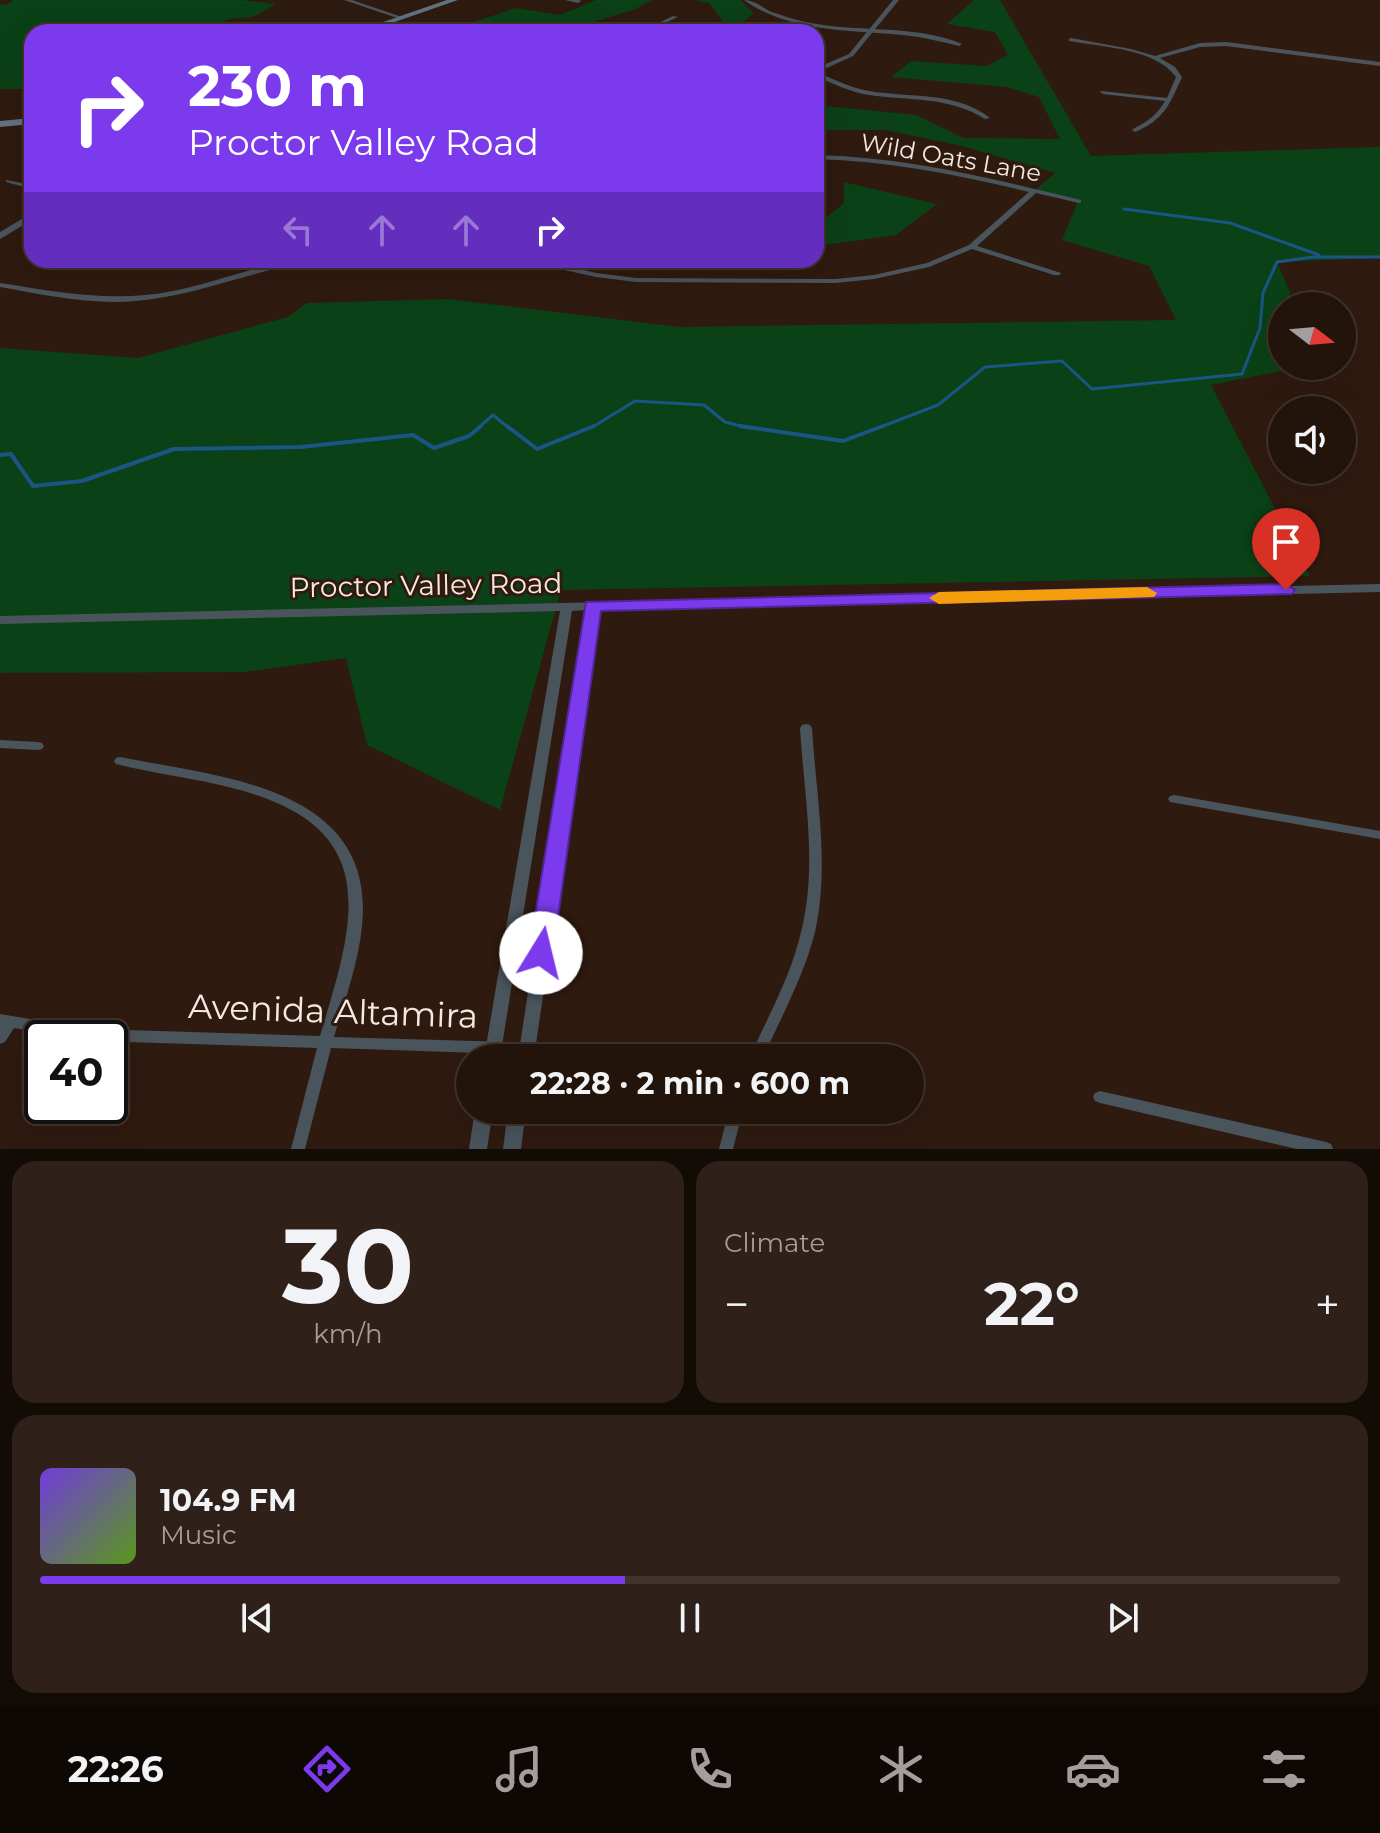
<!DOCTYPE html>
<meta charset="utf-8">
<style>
body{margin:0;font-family:Montserrat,sans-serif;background:#2f2119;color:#f1f3f6;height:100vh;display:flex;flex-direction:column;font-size:30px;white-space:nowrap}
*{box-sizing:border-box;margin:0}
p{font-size:26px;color:#a39e9d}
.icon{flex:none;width:44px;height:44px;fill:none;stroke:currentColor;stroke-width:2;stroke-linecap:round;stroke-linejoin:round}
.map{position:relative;height:1149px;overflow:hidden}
.drawer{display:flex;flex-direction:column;gap:12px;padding:12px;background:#130b06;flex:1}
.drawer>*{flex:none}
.guide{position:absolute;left:24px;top:24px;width:800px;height:244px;border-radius:24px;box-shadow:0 8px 32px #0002,0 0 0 2px #40332c;background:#7c3aed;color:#fff;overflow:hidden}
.needle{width:52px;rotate:106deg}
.controls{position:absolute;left:1268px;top:292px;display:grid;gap:16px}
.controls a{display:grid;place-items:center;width:88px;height:88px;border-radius:50%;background:#23140b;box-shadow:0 8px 32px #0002,0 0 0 2px #40332c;font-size:40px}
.speed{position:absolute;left:24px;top:1020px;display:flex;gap:16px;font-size:40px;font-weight:700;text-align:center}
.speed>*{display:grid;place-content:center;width:104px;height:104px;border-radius:50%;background:#23140b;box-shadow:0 8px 32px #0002,0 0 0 2px #40332c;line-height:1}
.speed .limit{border:4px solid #111;border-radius:12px;background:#fff;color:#111}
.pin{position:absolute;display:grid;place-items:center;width:68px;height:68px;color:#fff;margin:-82px -34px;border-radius:50% 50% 50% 0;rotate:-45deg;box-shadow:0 0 8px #0007}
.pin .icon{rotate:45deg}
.me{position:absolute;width:88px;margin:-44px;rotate:9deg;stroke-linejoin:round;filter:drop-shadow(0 0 6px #0008)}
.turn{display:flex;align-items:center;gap:28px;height:168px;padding:0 32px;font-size:36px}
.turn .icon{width:104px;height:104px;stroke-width:2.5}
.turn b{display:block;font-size:56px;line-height:68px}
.lanes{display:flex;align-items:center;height:76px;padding:0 32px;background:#0003;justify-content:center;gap:40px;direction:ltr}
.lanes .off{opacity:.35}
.big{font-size:60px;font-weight:700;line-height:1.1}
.drawer .card{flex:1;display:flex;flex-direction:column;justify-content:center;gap:12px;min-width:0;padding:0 28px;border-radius:24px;background:#2f2119}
.drawer .dial{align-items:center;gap:0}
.dial b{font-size:104px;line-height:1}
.song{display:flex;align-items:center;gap:24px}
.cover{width:96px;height:96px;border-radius:12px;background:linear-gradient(135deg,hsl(260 70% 55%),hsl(90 70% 35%))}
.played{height:8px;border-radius:4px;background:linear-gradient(90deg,#7c3aed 45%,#40332c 45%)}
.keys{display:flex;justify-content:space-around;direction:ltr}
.heat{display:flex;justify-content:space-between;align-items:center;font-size:44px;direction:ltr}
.drawer .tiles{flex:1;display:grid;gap:12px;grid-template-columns:1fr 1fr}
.card:last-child{grid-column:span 2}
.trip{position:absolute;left:456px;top:1044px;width:468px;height:80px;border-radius:40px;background:#23140b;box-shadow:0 8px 32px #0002,0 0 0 2px #40332c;font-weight:700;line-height:80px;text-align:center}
.dock{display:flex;height:128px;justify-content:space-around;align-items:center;background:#0e0804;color:#a39e9d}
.dock .icon{width:56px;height:56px}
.dock .current{color:#7c3aed}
.dock b{font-size:36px;color:#f1f3f6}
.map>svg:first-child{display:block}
.green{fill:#0b4116}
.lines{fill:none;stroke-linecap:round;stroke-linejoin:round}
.stream-far1{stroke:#1a5586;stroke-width:3}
.stream{stroke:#1a5586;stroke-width:4}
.minor{fill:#4a545c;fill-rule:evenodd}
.tertiary{fill:#4a545c;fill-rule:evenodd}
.secondary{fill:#62727e;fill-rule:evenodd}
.route{fill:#7c3aed;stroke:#51269a;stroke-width:2}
.slow{fill:#f59e0b}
.labels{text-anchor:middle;stroke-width:6;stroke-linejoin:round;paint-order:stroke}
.far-street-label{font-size:24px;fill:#f7e8e0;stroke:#2f1a0f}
.street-label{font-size:28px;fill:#f7e8e0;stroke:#2f1a0f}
.near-street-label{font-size:34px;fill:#f7e8e0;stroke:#2f1a0f}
</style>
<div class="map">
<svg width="1380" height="1149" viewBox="0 0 1380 1149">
<rect width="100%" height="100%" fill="#2f1a0f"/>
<g class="green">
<path d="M 13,0 L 241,0 L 276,4 L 253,17 L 229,19 L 201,32 L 32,32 L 32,89 L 0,89 L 0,4 L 6,5 Z"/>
<path d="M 596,0 L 652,0 L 636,9 L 561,32 L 455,32 L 456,28 L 516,8 L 560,15 Z"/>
<path d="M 694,0 L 740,0 L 754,13 L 735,28 L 757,32 L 703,32 L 724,23 L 709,3 Z"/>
<path d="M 974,0 L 1000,0 L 1091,156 L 1380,147 L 1380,258 L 1277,262 L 1296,306 L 1282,306 L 1282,366 L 1306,366 L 1211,385 L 1310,576 L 561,590 L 500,810 L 367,745 L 346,658 L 244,672 L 0,673 L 0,348 L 138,358 L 288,317 L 307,303 L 448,299 L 680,327 L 1176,320 L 1149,266 L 1062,240 L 1078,201 L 1034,191 L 1055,173 L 962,146 L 886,130 L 816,130 L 816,105 L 916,115 L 964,138 L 1060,139 L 1039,97 L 1007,87 L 891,77 L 911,61 L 987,66 L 1008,55 L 995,32 L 947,24 Z"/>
<path d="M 844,182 L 937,204 L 896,235 L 816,246 L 816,226 L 844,203 Z"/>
</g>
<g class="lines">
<g class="stream-far1">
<path d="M 1124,209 L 1230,223 L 1319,255"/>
<path d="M 478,428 L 493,415 L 509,428"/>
<path d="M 591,428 L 635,401 L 704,405 L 725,422 L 748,428"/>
<path d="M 878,428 L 938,405 L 985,367 L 1062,361 L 1092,389 L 1242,374 L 1260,328 L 1263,293 L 1277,262 L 1313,257 L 1380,257"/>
</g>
<g class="stream">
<path d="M 507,426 L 537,449 L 594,426"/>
<path d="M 740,426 L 843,441 L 883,426"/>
<path d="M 0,455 L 11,454 L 33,486 L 82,481 L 174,449 L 301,447 L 413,435 L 434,448 L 469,436 L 481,426"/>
</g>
<g class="minor">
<path d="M 344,0 L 352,0 L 405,18 L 400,19 Z"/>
<path d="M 565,0 L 580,0 L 581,1 L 578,3 Z"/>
<path d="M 744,0 C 755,0 763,8 772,12 C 778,14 784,16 790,18 C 844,35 911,22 962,44 L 959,46 C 940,41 922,37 903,35 C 850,30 790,33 744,0 Z"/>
<path d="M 673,16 L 678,17 L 646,32 L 639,32 Z"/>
<path d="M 1071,38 L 1131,49 L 1155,56 L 1200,43 L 1226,42 L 1380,62 L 1380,66 L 1226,46 L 1200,47 L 1160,58 L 1175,67 L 1182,77 C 1170,104 1164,120 1135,132 L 1132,130 L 1133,129 C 1147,122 1157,115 1165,101 L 1103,94 L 1100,92 L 1101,91 L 1167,98 L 1176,77 C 1155,48 1101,47 1069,41 L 1069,39 Z"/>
<path d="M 816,72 C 834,79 850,88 869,91 C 910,98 956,91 990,118 L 985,119 C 948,96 910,101 869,95 C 851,92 833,84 816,76 Z"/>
<path d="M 816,155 C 907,157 994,179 1081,200 L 1081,202 L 1079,203 L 1036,193 L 977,246 L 1061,273 L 1060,275 L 1054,275 L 972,249 L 929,267 L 874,279 L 836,283 L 636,282 L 596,277 L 528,262 L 527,260 L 541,260 L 596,273 L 636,278 L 836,279 L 874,275 L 927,263 L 969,245 L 1029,192 C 959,175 889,161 816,159 Z"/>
<path d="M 6,180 L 32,185 L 32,189 L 6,182 Z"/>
<path d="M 293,260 L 310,260 L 306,262 C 249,272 194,296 136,301 C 91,305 45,295 0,287 L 0,283 C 58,292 114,303 173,291 C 213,283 252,267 293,260 Z"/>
<path d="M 806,724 L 810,725 L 812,728 C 816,795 830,865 815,932 C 804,976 781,1017 763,1058 L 749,1058 C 768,1017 791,976 801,932 C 818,866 804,795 800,728 L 802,725 Z"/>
<path d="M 0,740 L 38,742 L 42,743 L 44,746 L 42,749 L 38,750 L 0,748 Z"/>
<path d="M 120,757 C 212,776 365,784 363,911 C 362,954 346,996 334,1037 L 618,1045 L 665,1052 L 670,1054 L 672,1058 L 625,1058 L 331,1048 L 305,1149 L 291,1149 L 317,1048 L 126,1042 L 110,1040 L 110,1038 L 66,1037 L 14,1028 L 5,1042 L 0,1044 L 0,1014 L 66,1025 L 126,1030 L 320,1036 C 355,920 385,828 236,789 C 196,778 155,774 116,764 L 114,761 L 116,758 Z"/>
<path d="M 1174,795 L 1380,831 L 1380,839 L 1170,802 L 1168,799 L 1170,796 Z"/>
<path d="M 1100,1091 L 1326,1142 L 1331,1144 L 1333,1149 L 1297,1149 L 1100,1103 L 1095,1101 L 1093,1097 L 1095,1093 Z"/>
<path d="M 729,1110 L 743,1110 L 733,1149 L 719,1149 Z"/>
</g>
<g class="tertiary">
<path d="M 893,0 L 899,0 L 853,56 L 816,73 L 816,68 L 849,54 Z"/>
<path d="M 32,213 L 32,220 L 0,239 L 0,232 Z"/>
<path d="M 1380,584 L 1380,592 L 599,610 L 534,1058 L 518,1058 L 586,610 L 572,611 L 500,1058 L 484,1058 L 560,611 L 0,624 L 0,616 Z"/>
<path d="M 475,1110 L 493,1110 L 487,1149 L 469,1149 Z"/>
<path d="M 508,1110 L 526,1110 L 521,1149 L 503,1149 Z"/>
</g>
<g class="secondary">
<path d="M 447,0 L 458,0 L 366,32 L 354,32 Z"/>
<path d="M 32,118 L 32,124 L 0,127 L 0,121 Z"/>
</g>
</g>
<path class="route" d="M 1286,584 L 1295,590 L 1292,594 L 601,611 L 553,953 L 549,960 L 541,963 L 532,960 L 529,953 L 586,602 Z"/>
<path class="slow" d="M 1147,587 L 1157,593 L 1154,597 L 939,604 L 929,598 L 939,592 Z"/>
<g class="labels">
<g class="far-street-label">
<text transform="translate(951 158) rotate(10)" y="8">Wild Oats Lane</text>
</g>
<g class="street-label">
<text transform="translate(426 585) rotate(-1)" y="10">Proctor Valley Road</text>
</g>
<g class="near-street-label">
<text transform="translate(333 1011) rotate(2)" y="12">Avenida Altamira</text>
</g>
</g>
</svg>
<div class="controls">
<a><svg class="needle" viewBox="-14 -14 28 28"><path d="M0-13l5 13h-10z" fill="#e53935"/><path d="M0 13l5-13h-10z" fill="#a39e9d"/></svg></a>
<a><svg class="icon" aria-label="sound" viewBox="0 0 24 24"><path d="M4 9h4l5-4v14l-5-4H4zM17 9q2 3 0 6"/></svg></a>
</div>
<div class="speed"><div class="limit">40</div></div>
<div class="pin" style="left:1286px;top:590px;background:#d93025"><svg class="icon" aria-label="arrive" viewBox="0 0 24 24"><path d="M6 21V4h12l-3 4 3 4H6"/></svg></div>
<svg class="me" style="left:541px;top:953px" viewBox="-20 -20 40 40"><circle r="19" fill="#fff"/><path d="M0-13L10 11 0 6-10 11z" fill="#7c3aed"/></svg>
<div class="trip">22:28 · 2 min · 600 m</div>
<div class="guide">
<div class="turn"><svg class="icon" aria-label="right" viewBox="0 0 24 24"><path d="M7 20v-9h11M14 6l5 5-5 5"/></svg><div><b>230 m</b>Proctor Valley Road</div></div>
<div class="lanes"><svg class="icon off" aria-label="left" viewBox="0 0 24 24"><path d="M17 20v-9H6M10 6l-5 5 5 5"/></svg><svg class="icon off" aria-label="ahead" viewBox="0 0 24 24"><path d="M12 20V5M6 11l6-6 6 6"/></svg><svg class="icon off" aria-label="ahead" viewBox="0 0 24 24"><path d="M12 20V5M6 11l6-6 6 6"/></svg><svg class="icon" aria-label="right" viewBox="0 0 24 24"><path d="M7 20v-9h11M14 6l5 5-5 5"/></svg></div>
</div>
</div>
<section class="drawer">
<div class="tiles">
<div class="card dial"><b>30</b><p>km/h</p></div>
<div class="card"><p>Climate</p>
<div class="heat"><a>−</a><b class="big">22°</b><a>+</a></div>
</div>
<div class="card">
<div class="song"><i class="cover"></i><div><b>104.9 FM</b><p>Music</p></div></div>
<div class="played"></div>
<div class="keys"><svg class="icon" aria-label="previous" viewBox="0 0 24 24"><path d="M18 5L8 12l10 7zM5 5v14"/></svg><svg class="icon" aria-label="pause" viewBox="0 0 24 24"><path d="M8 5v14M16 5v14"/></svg><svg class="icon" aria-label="next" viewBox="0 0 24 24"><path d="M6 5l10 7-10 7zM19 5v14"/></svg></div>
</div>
</div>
</section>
<nav class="dock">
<b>22:26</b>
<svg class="icon current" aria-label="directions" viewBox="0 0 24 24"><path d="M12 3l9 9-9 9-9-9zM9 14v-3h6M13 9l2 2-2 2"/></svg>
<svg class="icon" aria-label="music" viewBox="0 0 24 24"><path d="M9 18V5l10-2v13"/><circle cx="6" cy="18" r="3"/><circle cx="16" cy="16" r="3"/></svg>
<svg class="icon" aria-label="phone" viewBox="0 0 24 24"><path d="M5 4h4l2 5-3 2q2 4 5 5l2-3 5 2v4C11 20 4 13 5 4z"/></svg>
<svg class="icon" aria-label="climate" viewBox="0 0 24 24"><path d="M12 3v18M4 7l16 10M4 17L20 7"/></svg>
<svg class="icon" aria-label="car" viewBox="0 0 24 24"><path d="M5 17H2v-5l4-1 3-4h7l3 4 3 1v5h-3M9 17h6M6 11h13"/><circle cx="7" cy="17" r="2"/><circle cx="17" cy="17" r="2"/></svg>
<svg class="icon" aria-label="filters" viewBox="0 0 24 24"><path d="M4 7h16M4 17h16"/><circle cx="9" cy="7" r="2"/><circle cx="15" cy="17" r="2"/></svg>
</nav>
